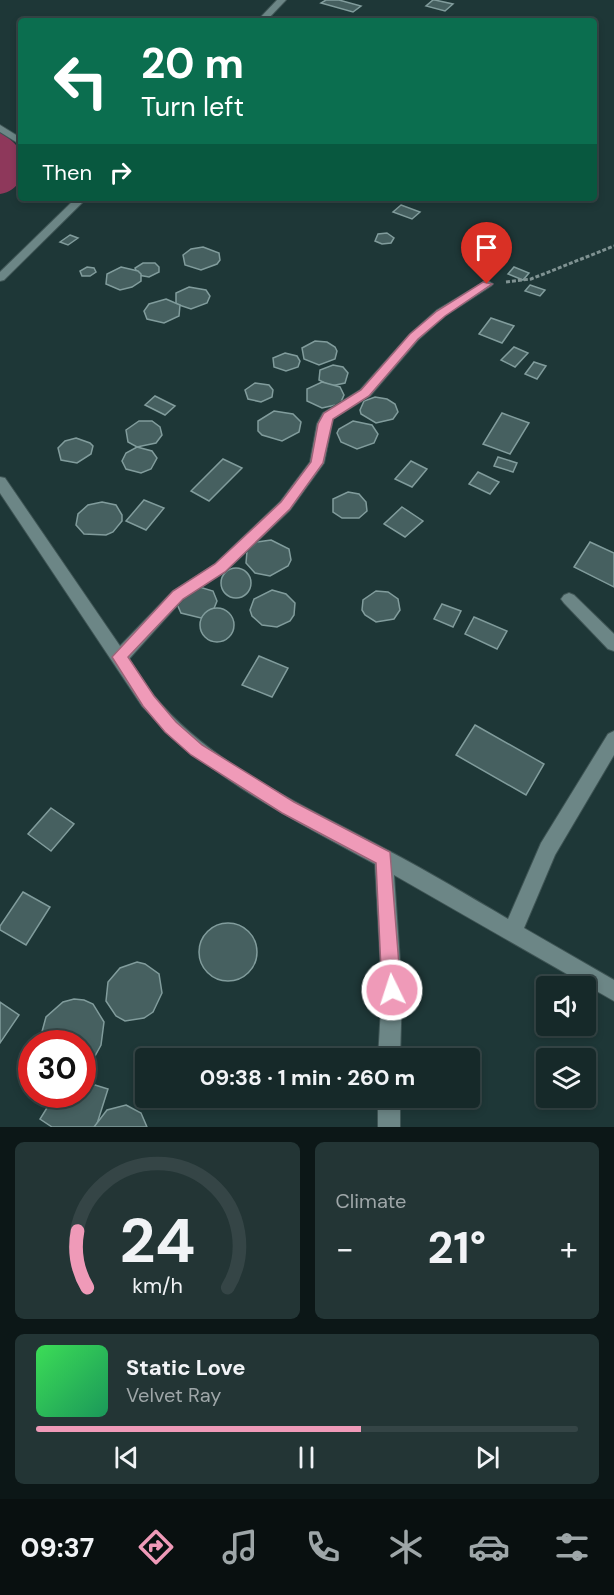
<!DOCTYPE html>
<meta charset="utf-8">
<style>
body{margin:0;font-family:"DM Sans",sans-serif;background:#233535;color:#f1f3f6;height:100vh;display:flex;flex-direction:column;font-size:22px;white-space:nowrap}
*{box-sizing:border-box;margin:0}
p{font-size:20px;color:#9ea6a8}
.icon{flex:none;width:33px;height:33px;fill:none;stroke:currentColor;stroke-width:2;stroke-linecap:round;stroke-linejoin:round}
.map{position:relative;height:1127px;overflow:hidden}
.drawer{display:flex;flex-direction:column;gap:15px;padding:15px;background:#0c1717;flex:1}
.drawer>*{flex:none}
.hud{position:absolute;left:18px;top:18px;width:579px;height:183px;border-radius:6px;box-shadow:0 3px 9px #0003,0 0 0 2px #354546;background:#0b6e4f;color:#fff;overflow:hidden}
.controls{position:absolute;left:536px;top:976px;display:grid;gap:12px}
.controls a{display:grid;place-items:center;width:60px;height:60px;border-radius:6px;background:#162929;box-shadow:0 3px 9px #0003,0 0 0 2px #354546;font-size:30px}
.speed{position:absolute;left:18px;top:1030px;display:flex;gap:12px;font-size:30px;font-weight:700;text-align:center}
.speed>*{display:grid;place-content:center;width:78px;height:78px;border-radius:50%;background:#162929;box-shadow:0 3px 9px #0003,0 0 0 2px #354546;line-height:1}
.speed .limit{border:9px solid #d22;background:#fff;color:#111}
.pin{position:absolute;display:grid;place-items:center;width:51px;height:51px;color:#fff;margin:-62px -26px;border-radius:50% 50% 50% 0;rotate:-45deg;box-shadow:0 0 6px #0007}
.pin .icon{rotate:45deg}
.me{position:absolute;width:66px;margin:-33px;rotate:356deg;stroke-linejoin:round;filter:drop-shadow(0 0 4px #0008)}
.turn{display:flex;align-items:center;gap:21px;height:126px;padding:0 24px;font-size:27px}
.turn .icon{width:78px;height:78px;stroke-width:2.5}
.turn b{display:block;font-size:42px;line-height:51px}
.then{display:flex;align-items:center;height:57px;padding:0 24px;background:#0003;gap:12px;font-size:22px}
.big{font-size:45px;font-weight:700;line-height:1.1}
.drawer .card{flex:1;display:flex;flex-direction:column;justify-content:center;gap:9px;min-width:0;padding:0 21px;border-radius:9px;background:#233535}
.drawer .dial{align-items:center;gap:0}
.dial svg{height:156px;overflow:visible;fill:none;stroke:#354546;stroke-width:7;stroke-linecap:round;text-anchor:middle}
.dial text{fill:#f1f3f6;stroke:none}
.song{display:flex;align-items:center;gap:18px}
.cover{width:72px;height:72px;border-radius:9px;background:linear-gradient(135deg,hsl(130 70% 55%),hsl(150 70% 35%))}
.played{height:6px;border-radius:3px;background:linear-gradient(90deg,#ef9ab8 60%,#354546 60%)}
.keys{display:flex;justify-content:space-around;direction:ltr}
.heat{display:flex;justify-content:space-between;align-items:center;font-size:33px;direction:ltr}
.drawer .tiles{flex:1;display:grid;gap:15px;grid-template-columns:1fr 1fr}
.card:last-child{grid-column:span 2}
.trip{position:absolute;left:135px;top:1048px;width:345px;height:60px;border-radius:6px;background:#162929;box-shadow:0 3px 9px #0003,0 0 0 2px #354546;font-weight:700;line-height:60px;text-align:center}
.menu{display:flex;height:96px;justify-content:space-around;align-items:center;background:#091010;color:#9ea6a8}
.menu .icon{width:42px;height:42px}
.menu .selected{color:#ef9ab8}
.menu b{font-size:27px;color:#f1f3f6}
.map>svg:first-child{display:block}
.forest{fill:#8e385b}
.building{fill:#466060;stroke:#819c9c;stroke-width:1.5}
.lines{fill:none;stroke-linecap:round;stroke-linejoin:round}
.street-casing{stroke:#3e5454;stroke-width:2}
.path{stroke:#7f9292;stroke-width:3;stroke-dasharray:4 2;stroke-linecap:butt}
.street{fill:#6c8686;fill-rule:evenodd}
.route{fill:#ef9ab8;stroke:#9b6478;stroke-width:1.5}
</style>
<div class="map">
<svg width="614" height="1127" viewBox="0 0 614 1127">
<rect width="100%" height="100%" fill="#1e3737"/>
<path class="forest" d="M 0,132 C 7,137 18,144 21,153 C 27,172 20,191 0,194 Z"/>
<g class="building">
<path d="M 326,0 L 339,0 L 361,6 L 353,12 L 321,3 Z"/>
<path d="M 433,0 L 435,0 L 453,4 L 445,11 L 426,6 Z"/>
<path d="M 401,205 L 420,212 L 412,219 L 393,212 Z"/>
<path d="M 387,233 L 394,238 L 391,243 L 382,244 L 375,241 L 378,234 Z"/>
<path d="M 70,235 L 78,238 L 68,245 L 60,242 Z"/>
<path d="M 203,247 L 219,253 L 220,260 L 217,264 L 201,270 L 185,265 L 183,255 L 191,249 Z"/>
<path d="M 143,263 L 155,263 L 159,267 L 159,272 L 149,277 L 138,275 L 135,268 Z"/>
<path d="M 87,267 L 94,268 L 96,272 L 90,276 L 82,276 L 80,271 Z"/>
<path d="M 121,267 L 138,271 L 141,274 L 141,281 L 132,287 L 120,290 L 106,284 L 107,274 Z"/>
<path d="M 514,267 L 529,273 L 523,280 L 508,274 Z"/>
<path d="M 530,285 L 545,290 L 540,296 L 525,291 Z"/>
<path d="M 189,287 L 206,290 L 210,296 L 207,303 L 191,309 L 176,304 L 176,293 Z"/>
<path d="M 166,299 L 180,305 L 179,316 L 164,323 L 147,319 L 144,311 L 149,304 Z"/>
<path d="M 491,318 L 514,326 L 502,343 L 479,334 Z"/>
<path d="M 315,341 L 327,342 L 335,347 L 337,351 L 335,359 L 319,365 L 304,359 L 302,348 Z"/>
<path d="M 514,347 L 528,353 L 515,367 L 501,360 Z"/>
<path d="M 285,353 L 297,356 L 300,361 L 298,367 L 286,371 L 274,367 L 273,358 Z"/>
<path d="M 534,362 L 546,366 L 537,379 L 525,374 Z"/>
<path d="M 333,365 L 343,367 L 348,373 L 345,383 L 331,386 L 319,380 L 320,370 Z"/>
<path d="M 322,382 L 340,387 L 344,395 L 340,404 L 322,408 L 307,401 L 307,389 Z"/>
<path d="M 255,383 L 269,385 L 273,390 L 272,397 L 261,402 L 248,399 L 245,390 Z"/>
<path d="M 155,396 L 175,406 L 165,415 L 145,405 Z"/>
<path d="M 375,397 L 387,399 L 395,404 L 398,412 L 393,419 L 376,423 L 361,414 L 360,410 L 364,401 Z"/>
<path d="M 274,411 L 293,414 L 301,422 L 299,432 L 282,441 L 262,435 L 258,431 L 258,421 Z"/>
<path d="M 502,413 L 529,423 L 510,454 L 483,444 Z"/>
<path d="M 139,421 L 152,421 L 160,427 L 162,435 L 156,443 L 137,447 L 128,442 L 126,430 Z"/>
<path d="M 353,421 L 372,425 L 378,434 L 374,443 L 357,449 L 341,442 L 337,433 L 339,429 Z"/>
<path d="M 76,438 L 90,443 L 93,446 L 91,454 L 77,463 L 61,460 L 58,448 L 65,441 Z"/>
<path d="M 137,447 L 152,451 L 157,458 L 151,469 L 141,473 L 126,469 L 122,461 L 126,453 Z"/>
<path d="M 498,457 L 517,463 L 513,472 L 494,466 Z"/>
<path d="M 223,459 L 242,468 L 209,501 L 191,491 Z"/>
<path d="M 411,461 L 427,469 L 412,487 L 395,479 Z"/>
<path d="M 478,472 L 499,482 L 490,494 L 469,484 Z"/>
<path d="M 348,492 L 359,494 L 366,502 L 367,511 L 359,518 L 342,518 L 333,512 L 333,499 Z"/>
<path d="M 144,500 L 164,508 L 146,530 L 126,521 Z"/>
<path d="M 102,502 L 116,505 L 122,515 L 122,521 L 113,532 L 106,535 L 84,534 L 76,525 L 78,514 L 88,505 Z"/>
<path d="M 402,507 L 423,521 L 405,537 L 384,524 Z"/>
<path d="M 271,540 L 289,549 L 291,560 L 288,566 L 270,576 L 255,573 L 246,563 L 247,551 L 257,542 Z"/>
<path d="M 590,542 L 614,553 L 614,587 L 574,567 Z"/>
<circle cx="236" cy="583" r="15"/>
<path d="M 196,586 L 213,591 L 217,601 L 213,611 L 201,618 L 181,613 L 177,604 Z"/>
<path d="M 272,590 L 286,594 L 295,603 L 294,615 L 290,621 L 277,627 L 262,625 L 252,616 L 250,610 L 254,599 Z"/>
<path d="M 376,591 L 388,592 L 398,599 L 400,610 L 394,619 L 376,622 L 365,615 L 362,610 L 363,600 Z"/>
<path d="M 442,604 L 461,611 L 453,627 L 434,619 Z"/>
<circle cx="217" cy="625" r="17"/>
<path d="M 474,617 L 507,631 L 497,649 L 465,634 Z"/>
<path d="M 259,656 L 288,668 L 272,697 L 242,685 Z"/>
<path d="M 475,725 L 544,764 L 526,795 L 456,755 Z"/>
<path d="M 51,808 L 74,824 L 51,851 L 28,834 Z"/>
<path d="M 23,892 L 50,907 L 26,945 L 0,930 L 0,926 Z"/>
<circle cx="228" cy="952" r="29"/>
<path d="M 137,962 L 145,964 L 159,974 L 162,993 L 153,1012 L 144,1018 L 125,1021 L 116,1016 L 106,1001 L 108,982 L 120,968 Z"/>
<path d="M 74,999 L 84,1000 L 93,1004 L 104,1022 L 101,1045 L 95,1056 L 82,1065 L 82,1044 L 40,1044 L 40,1039 L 46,1017 L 63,1002 Z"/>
<path d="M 0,1002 L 19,1015 L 0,1043 Z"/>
<path d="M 82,1081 L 108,1089 L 96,1127 L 52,1127 L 40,1119 L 55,1095 L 82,1095 Z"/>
<path d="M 126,1105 L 141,1113 L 147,1127 L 94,1127 L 107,1110 Z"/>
</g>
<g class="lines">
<defs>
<g id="street">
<path d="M 277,0 L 286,0 L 266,21 L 257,21 Z"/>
<path d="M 0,125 L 21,138 L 21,145 L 0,132 Z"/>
<path d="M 76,198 L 87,198 L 4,280 L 0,281 L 0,272 Z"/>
<path d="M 487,280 L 493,284 L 491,286 L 445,316 L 418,340 L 370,396 L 333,419 L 324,463 L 290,510 L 225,572 L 183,599 L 129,659 C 137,671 145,685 154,696 C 215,769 308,807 389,851 C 429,872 469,896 508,919 L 541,843 L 608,734 L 614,731 L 614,755 L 555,855 L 524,928 L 614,980 L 614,1001 L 394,875 L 402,990 L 400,1059 L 378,1059 L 382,990 L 375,864 C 290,818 209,778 142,706 L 0,493 L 0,477 L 5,478 L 120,646 L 173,591 L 215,564 L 280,502 L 310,462 L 317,424 L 323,413 L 360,390 L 410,334 L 437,310 Z"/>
<path d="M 569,593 L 574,595 L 614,634 L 614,651 L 608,649 L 564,603 L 561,599 L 564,595 Z"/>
<rect x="378" y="1098" width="22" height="29"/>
</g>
</defs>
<use href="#street" class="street-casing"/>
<path class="path" d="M 506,282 L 531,279 L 614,246"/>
<use href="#street" class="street"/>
</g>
<path class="route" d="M 483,282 L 492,284 L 445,316 L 418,339 L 369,396 L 333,419 L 323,463 L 290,509 L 225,572 L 183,599 L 128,657 L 154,696 L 176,722 L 202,745 L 294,802 L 390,852 L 401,990 L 398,997 L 392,999 L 385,997 L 382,990 L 376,863 L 282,813 L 191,755 L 165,732 L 143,706 L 112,657 L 173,591 L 215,564 L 281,502 L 311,462 L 318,424 L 324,413 L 361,390 L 410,334 L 437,311 Z"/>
</svg>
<div class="controls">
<a><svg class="icon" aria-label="sound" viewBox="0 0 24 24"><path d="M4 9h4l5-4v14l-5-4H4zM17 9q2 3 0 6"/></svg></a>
<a><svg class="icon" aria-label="layers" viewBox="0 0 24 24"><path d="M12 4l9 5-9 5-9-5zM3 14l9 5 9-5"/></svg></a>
</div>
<div class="speed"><div class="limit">30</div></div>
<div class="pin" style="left:487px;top:284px;background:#d93025"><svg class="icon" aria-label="arrive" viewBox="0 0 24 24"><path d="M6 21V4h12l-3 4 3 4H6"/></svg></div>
<svg class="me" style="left:392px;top:990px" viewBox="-20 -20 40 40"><circle r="17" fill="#ef9ab8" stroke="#fff" stroke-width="3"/><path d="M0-11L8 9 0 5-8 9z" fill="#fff"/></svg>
<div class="trip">09:38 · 1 min · 260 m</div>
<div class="hud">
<div class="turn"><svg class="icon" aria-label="left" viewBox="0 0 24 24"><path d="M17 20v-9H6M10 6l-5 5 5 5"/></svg><div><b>20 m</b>Turn left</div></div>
<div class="then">Then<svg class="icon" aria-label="right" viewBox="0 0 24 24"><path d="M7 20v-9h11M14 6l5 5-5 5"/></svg></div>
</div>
</div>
<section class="drawer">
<div class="tiles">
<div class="card dial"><svg viewBox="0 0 100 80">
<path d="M14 69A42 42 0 1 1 86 69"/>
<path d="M14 69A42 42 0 0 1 9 40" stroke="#ef9ab8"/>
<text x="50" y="56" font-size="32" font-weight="700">24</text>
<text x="50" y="72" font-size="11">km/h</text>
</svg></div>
<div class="card"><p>Climate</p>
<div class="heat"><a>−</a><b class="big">21°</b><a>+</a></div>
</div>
<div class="card">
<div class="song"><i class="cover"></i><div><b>Static Love</b><p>Velvet Ray</p></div></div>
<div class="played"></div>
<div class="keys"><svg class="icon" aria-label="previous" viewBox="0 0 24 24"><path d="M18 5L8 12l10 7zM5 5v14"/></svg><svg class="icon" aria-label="pause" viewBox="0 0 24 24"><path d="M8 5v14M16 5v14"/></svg><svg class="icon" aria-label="next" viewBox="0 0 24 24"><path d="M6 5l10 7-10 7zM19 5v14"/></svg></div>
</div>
</div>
</section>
<nav class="menu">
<b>09:37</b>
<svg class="icon selected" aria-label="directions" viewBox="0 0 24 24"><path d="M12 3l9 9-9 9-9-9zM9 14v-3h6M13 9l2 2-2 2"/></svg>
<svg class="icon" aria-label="music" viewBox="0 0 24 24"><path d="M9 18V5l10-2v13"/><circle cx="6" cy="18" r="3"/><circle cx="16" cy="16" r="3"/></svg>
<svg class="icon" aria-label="phone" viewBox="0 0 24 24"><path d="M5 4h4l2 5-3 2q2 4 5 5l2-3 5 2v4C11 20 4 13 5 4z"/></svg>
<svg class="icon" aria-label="climate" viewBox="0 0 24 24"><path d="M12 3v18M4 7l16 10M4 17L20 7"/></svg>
<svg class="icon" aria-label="car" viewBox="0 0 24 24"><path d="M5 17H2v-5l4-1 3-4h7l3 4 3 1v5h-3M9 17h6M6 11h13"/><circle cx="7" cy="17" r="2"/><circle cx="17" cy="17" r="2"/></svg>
<svg class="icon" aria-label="filters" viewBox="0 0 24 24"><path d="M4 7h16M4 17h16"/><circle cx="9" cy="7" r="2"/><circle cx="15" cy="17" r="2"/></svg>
</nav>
